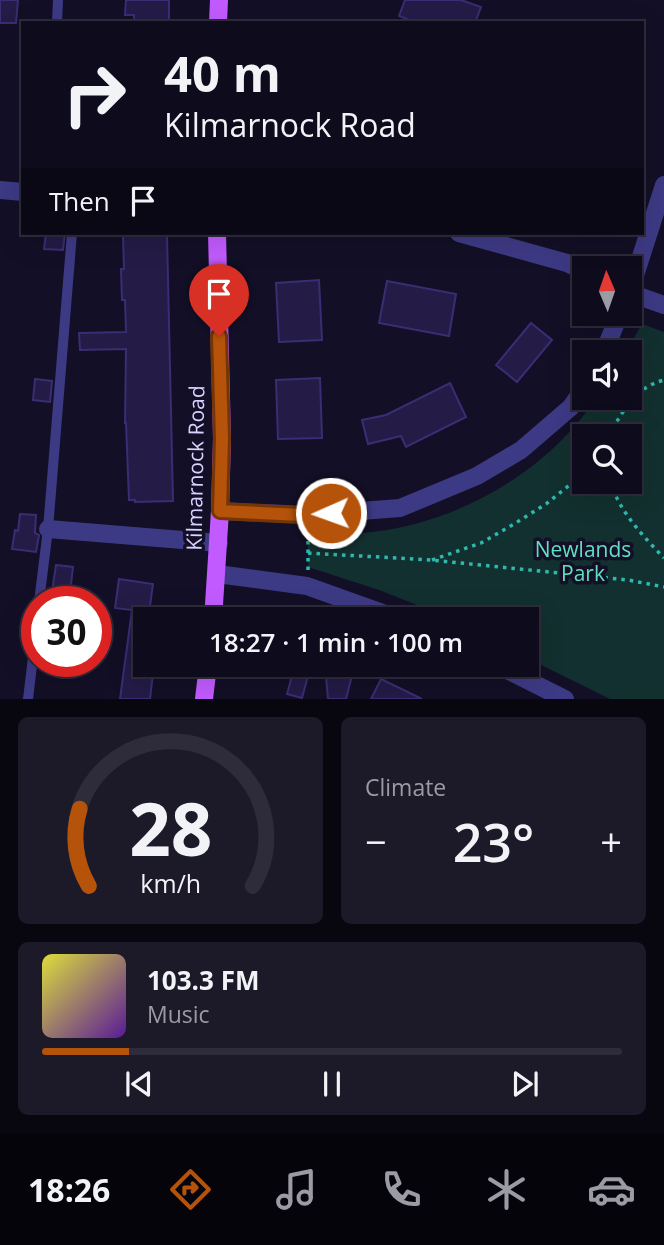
<!DOCTYPE html>
<meta charset="utf-8">
<style>
body{margin:0;font-family:"Open Sans",sans-serif;background:#1c1929;color:#f1f3f6;height:100vh;display:flex;flex-direction:column;font-size:26px;white-space:nowrap}
*{box-sizing:border-box;margin:0}
p{font-size:23px;color:#9b9ba3}
.icon{flex:none;width:38px;height:38px;fill:none;stroke:currentColor;stroke-width:2;stroke-linecap:round;stroke-linejoin:round}
.map{position:relative;height:699px;overflow:hidden}
.sheet{display:flex;flex-direction:column;gap:18px;padding:18px;background:#08060f;flex:1}
.sheet>*{flex:none}
.hud{position:absolute;left:21px;top:21px;width:623px;height:214px;border-radius:0px;box-shadow:0 7px 28px #0002,0 0 0 2px #2e2b3b;background:#0e0b1c;color:#f1f3f6;overflow:hidden}
.needle{width:46px;rotate:358deg}
.buttons{position:absolute;left:572px;top:256px;display:grid;gap:14px}
.buttons a{display:grid;place-items:center;width:70px;height:70px;border-radius:0px;background:#0e0b1c;box-shadow:0 7px 28px #0002,0 0 0 2px #2e2b3b;font-size:35px}
.speed{position:absolute;left:21px;top:586px;display:flex;gap:14px;font-size:35px;font-weight:700;text-align:center}
.speed>*{display:grid;place-content:center;width:91px;height:91px;border-radius:50%;background:#0e0b1c;box-shadow:0 7px 28px #0002,0 0 0 2px #2e2b3b;line-height:1}
.speed .limit{border:10px solid #d22;background:#fff;color:#111}
.pin{position:absolute;display:grid;place-items:center;width:60px;height:60px;color:#fff;margin:-72px -30px;border-radius:50% 50% 50% 0;rotate:-45deg;box-shadow:0 0 7px #0007}
.pin .icon{rotate:45deg}
.me{position:absolute;width:77px;margin:-38px;rotate:268deg;stroke-linejoin:round;filter:drop-shadow(0 0 5px #0008)}
.turn{display:flex;align-items:center;gap:24px;height:147px;padding:0 28px;font-size:32px}
.turn .icon{width:91px;height:91px;stroke-width:2.5}
.turn b{display:block;font-size:49px;line-height:60px}
.then{display:flex;align-items:center;height:66px;padding:0 28px;background:#0003;gap:14px;font-size:26px}
.big{font-size:52px;font-weight:600;line-height:1.1}
.sheet .card{flex:1;display:flex;flex-direction:column;justify-content:center;gap:10px;min-width:0;padding:0 24px;border-radius:10px;background:#1c1929}
.sheet .dial{align-items:center;gap:0}
.dial svg{height:182px;overflow:visible;fill:none;stroke:#2e2b3b;stroke-width:7;stroke-linecap:round;text-anchor:middle}
.dial text{fill:#f1f3f6;stroke:none}
.song{display:flex;align-items:center;gap:21px}
.cover{width:84px;height:84px;border-radius:10px;background:linear-gradient(135deg,hsl(60 70% 55%),hsl(270 70% 35%))}
.played{height:7px;border-radius:4px;background:linear-gradient(90deg,#b45309 15%,#2e2b3b 15%)}
.keys{display:flex;justify-content:space-around;direction:ltr}
.heat{display:flex;justify-content:space-between;align-items:center;font-size:38px;direction:ltr}
.sheet .tiles{flex:1;display:grid;gap:18px;grid-template-columns:1fr 1fr}
.card:last-child{grid-column:span 2}
.trip{position:absolute;left:133px;top:607px;width:406px;height:70px;border-radius:0px;background:#0e0b1c;box-shadow:0 7px 28px #0002,0 0 0 2px #2e2b3b;font-weight:600;line-height:70px;text-align:center}
.menu{display:flex;height:112px;justify-content:space-around;align-items:center;background:#06040b;color:#9b9ba3}
.menu .icon{width:49px;height:49px}
.menu .current{color:#b45309}
.menu b{font-size:32px;color:#f1f3f6}
.map>svg:first-child{display:block}
.green{fill:#12302f;fill-rule:evenodd}
.building{fill:#241b47;stroke:#3b2d73;stroke-width:2}
.lines{fill:none;stroke-linecap:round;stroke-linejoin:round}
.path{stroke:#2fb8b0;stroke-width:3.5;stroke-dasharray:3.5 5;stroke-linecap:butt}
.lane{stroke:#3d3a85;stroke-width:10}
.street{stroke:#3d3a85;stroke-width:18}
.primary{stroke:#c25bff;stroke-width:18}
.route-casing{stroke:#753606;stroke-width:18}
.route{stroke:#b45309;stroke-width:12}
.labels{text-anchor:middle;stroke-width:7;stroke-linejoin:round;paint-order:stroke}
.street-label{font-size:21px;fill:#d9d4ff;stroke:#130f26}
.park-label{font-size:21px;fill:#5fe0c0;stroke:#130f26}
</style>
<div class="map">
<svg width="664" height="699" viewBox="0 0 664 699">
<rect width="100%" height="100%" fill="#130f26"/>
<path class="green" d="M 642,324 L 664,332 L 664,699 L 610,699 L 527,658 L 527,620 L 448,619 L 422,607 L 379,590 L 308,567 L 308,530 C 326,531 344,534 362,533 C 453,526 546,474 597,397 L 630,397 L 630,352 L 626,352 ZM 584,436 L 630,436 L 630,481 L 584,481 Z"/>
<g class="building">
<path d="M 0,0 L 18,0 L 16,23 L 0,23 Z"/>
<path d="M 126,0 L 169,0 L 169,23 L 134,23 L 134,15 L 125,15 Z"/>
<path d="M 405,0 L 461,0 L 481,7 L 475,23 L 417,23 L 399,16 Z"/>
<path d="M 46,233 L 65,233 L 63,250 L 44,249 Z"/>
<path d="M 167,235 L 173,501 L 135,502 L 135,500 L 129,500 L 126,423 L 125,423 L 126,349 L 80,350 L 79,333 L 126,332 L 125,300 L 122,300 L 121,269 L 124,269 L 123,236 Z"/>
<path d="M 319,280 L 322,340 L 279,342 L 276,283 Z"/>
<path d="M 387,281 L 456,294 L 449,336 L 379,323 Z"/>
<path d="M 531,323 L 552,340 L 517,382 L 496,365 Z"/>
<path d="M 320,378 L 322,438 L 278,439 L 276,380 Z"/>
<path d="M 35,379 L 52,381 L 50,402 L 33,400 Z"/>
<path d="M 450,383 L 466,417 L 406,447 L 401,436 L 368,444 L 362,420 L 386,415 Z"/>
<path d="M 20,514 L 36,515 L 35,533 L 39,535 L 36,552 L 12,549 L 15,530 L 18,531 Z"/>
<path d="M 56,565 L 73,567 L 70,593 L 52,591 Z"/>
<path d="M 119,579 L 153,584 L 148,620 L 145,620 L 145,665 L 154,665 L 150,699 L 120,699 L 132,610 L 115,608 Z"/>
<path d="M 295,665 L 311,665 L 302,698 L 287,694 Z"/>
<path d="M 325,665 L 345,665 L 354,668 L 346,699 L 328,699 Z"/>
<path d="M 381,679 L 422,699 L 371,699 Z"/>
</g>
<g class="lines">
<g class="path">
<path d="M 608,436 C 624,411 633,388 664,380"/>
<path d="M 610,481 C 619,511 643,536 664,558"/>
<path d="M 308,553 L 431,560 L 628,580 L 664,587"/>
<path d="M 432,560 L 481,543 L 514,524 L 546,504 L 577,479 L 584,469"/>
<path d="M 308,570 L 308,532"/>
</g>
<g class="lane">
<path d="M 57,23 L 58,0"/>
<path d="M 39,602 L 48,529 L 72,233"/>
<path d="M 28,699 L 37,624"/>
</g>
<g class="street">
<path d="M 0,190 L 23,192"/>
<path d="M 459,233 L 567,263 L 584,271"/>
<path d="M 630,291 L 664,185"/>
<path d="M 630,293 L 664,305"/>
<path d="M 604,352 L 620,313"/>
<path d="M 220,511 L 308,515 L 400,508 L 477,476 L 521,450 L 571,407 L 584,388"/>
<path d="M 48,529 L 219,543"/>
<path d="M 217,574 L 307,586 L 402,620"/>
<path d="M 497,665 L 565,699"/>
</g>
<g class="primary">
<path d="M 218,23 L 219,0"/>
<path d="M 213,620 L 220,511 L 222,438 L 217,233"/>
<path d="M 204,699 L 208,665"/>
</g>
</g>
<g class="lines">
<defs>
<path id="route" d="M 219,336 L 222,438 L 220,511 L 301,515 L 331,513"/>
</defs>
<use href="#route" class="route-casing"/>
<use href="#route" class="route"/>
</g>
<g class="labels">
<g class="street-label">
<text transform="translate(196 468) rotate(-89)" y="7">Kilmarnock Road</text>
</g>
<g class="park-label">
<text x="583" y="557">Newlands<tspan x="583" dy="24">Park</tspan></text>
</g>
</g>
</svg>
<div class="buttons">
<a><svg class="needle" viewBox="-14 -14 28 28"><path d="M0-13l5 13h-10z" fill="#e53935"/><path d="M0 13l5-13h-10z" fill="#9b9ba3"/></svg></a>
<a><svg class="icon" aria-label="sound" viewBox="0 0 24 24"><path d="M4 9h4l5-4v14l-5-4H4zM17 9q2 3 0 6"/></svg></a>
<a><svg class="icon" aria-label="search" viewBox="0 0 24 24"><circle cx="10" cy="10" r="6"/><path d="M15 15l6 6"/></svg></a>
</div>
<div class="speed"><div class="limit">30</div></div>
<div class="pin" style="left:219px;top:336px;background:#d93025"><svg class="icon" aria-label="arrive" viewBox="0 0 24 24"><path d="M6 21V4h12l-3 4 3 4H6"/></svg></div>
<svg class="me" style="left:331px;top:513px" viewBox="-20 -20 40 40"><circle r="17" fill="#b45309" stroke="#fff" stroke-width="3"/><path d="M0-11L8 9 0 5-8 9z" fill="#fff"/></svg>
<div class="trip">18:27 · 1 min · 100 m</div>
<div class="hud">
<div class="turn"><svg class="icon" aria-label="right" viewBox="0 0 24 24"><path d="M7 20v-9h11M14 6l5 5-5 5"/></svg><div><b>40 m</b>Kilmarnock Road</div></div>
<div class="then">Then<svg class="icon" aria-label="arrive" viewBox="0 0 24 24"><path d="M6 21V4h12l-3 4 3 4H6"/></svg></div>
</div>
</div>
<section class="sheet">
<div class="tiles">
<div class="card dial"><svg viewBox="0 0 100 80">
<path d="M14 69A42 42 0 1 1 86 69"/>
<path d="M14 69A42 42 0 0 1 10 35" stroke="#b45309"/>
<text x="50" y="56" font-size="32" font-weight="700">28</text>
<text x="50" y="72" font-size="11">km/h</text>
</svg></div>
<div class="card"><p>Climate</p>
<div class="heat"><a>−</a><b class="big">23°</b><a>+</a></div>
</div>
<div class="card">
<div class="song"><i class="cover"></i><div><b>103.3 FM</b><p>Music</p></div></div>
<div class="played"></div>
<div class="keys"><svg class="icon" aria-label="previous" viewBox="0 0 24 24"><path d="M18 5L8 12l10 7zM5 5v14"/></svg><svg class="icon" aria-label="pause" viewBox="0 0 24 24"><path d="M8 5v14M16 5v14"/></svg><svg class="icon" aria-label="next" viewBox="0 0 24 24"><path d="M6 5l10 7-10 7zM19 5v14"/></svg></div>
</div>
</div>
</section>
<nav class="menu">
<b>18:26</b>
<svg class="icon current" aria-label="directions" viewBox="0 0 24 24"><path d="M12 3l9 9-9 9-9-9zM9 14v-3h6M13 9l2 2-2 2"/></svg>
<svg class="icon" aria-label="music" viewBox="0 0 24 24"><path d="M9 18V5l10-2v13"/><circle cx="6" cy="18" r="3"/><circle cx="16" cy="16" r="3"/></svg>
<svg class="icon" aria-label="phone" viewBox="0 0 24 24"><path d="M5 4h4l2 5-3 2q2 4 5 5l2-3 5 2v4C11 20 4 13 5 4z"/></svg>
<svg class="icon" aria-label="climate" viewBox="0 0 24 24"><path d="M12 3v18M4 7l16 10M4 17L20 7"/></svg>
<svg class="icon" aria-label="car" viewBox="0 0 24 24"><path d="M5 17H2v-5l4-1 3-4h7l3 4 3 1v5h-3M9 17h6M6 11h13"/><circle cx="7" cy="17" r="2"/><circle cx="17" cy="17" r="2"/></svg>
</nav>
